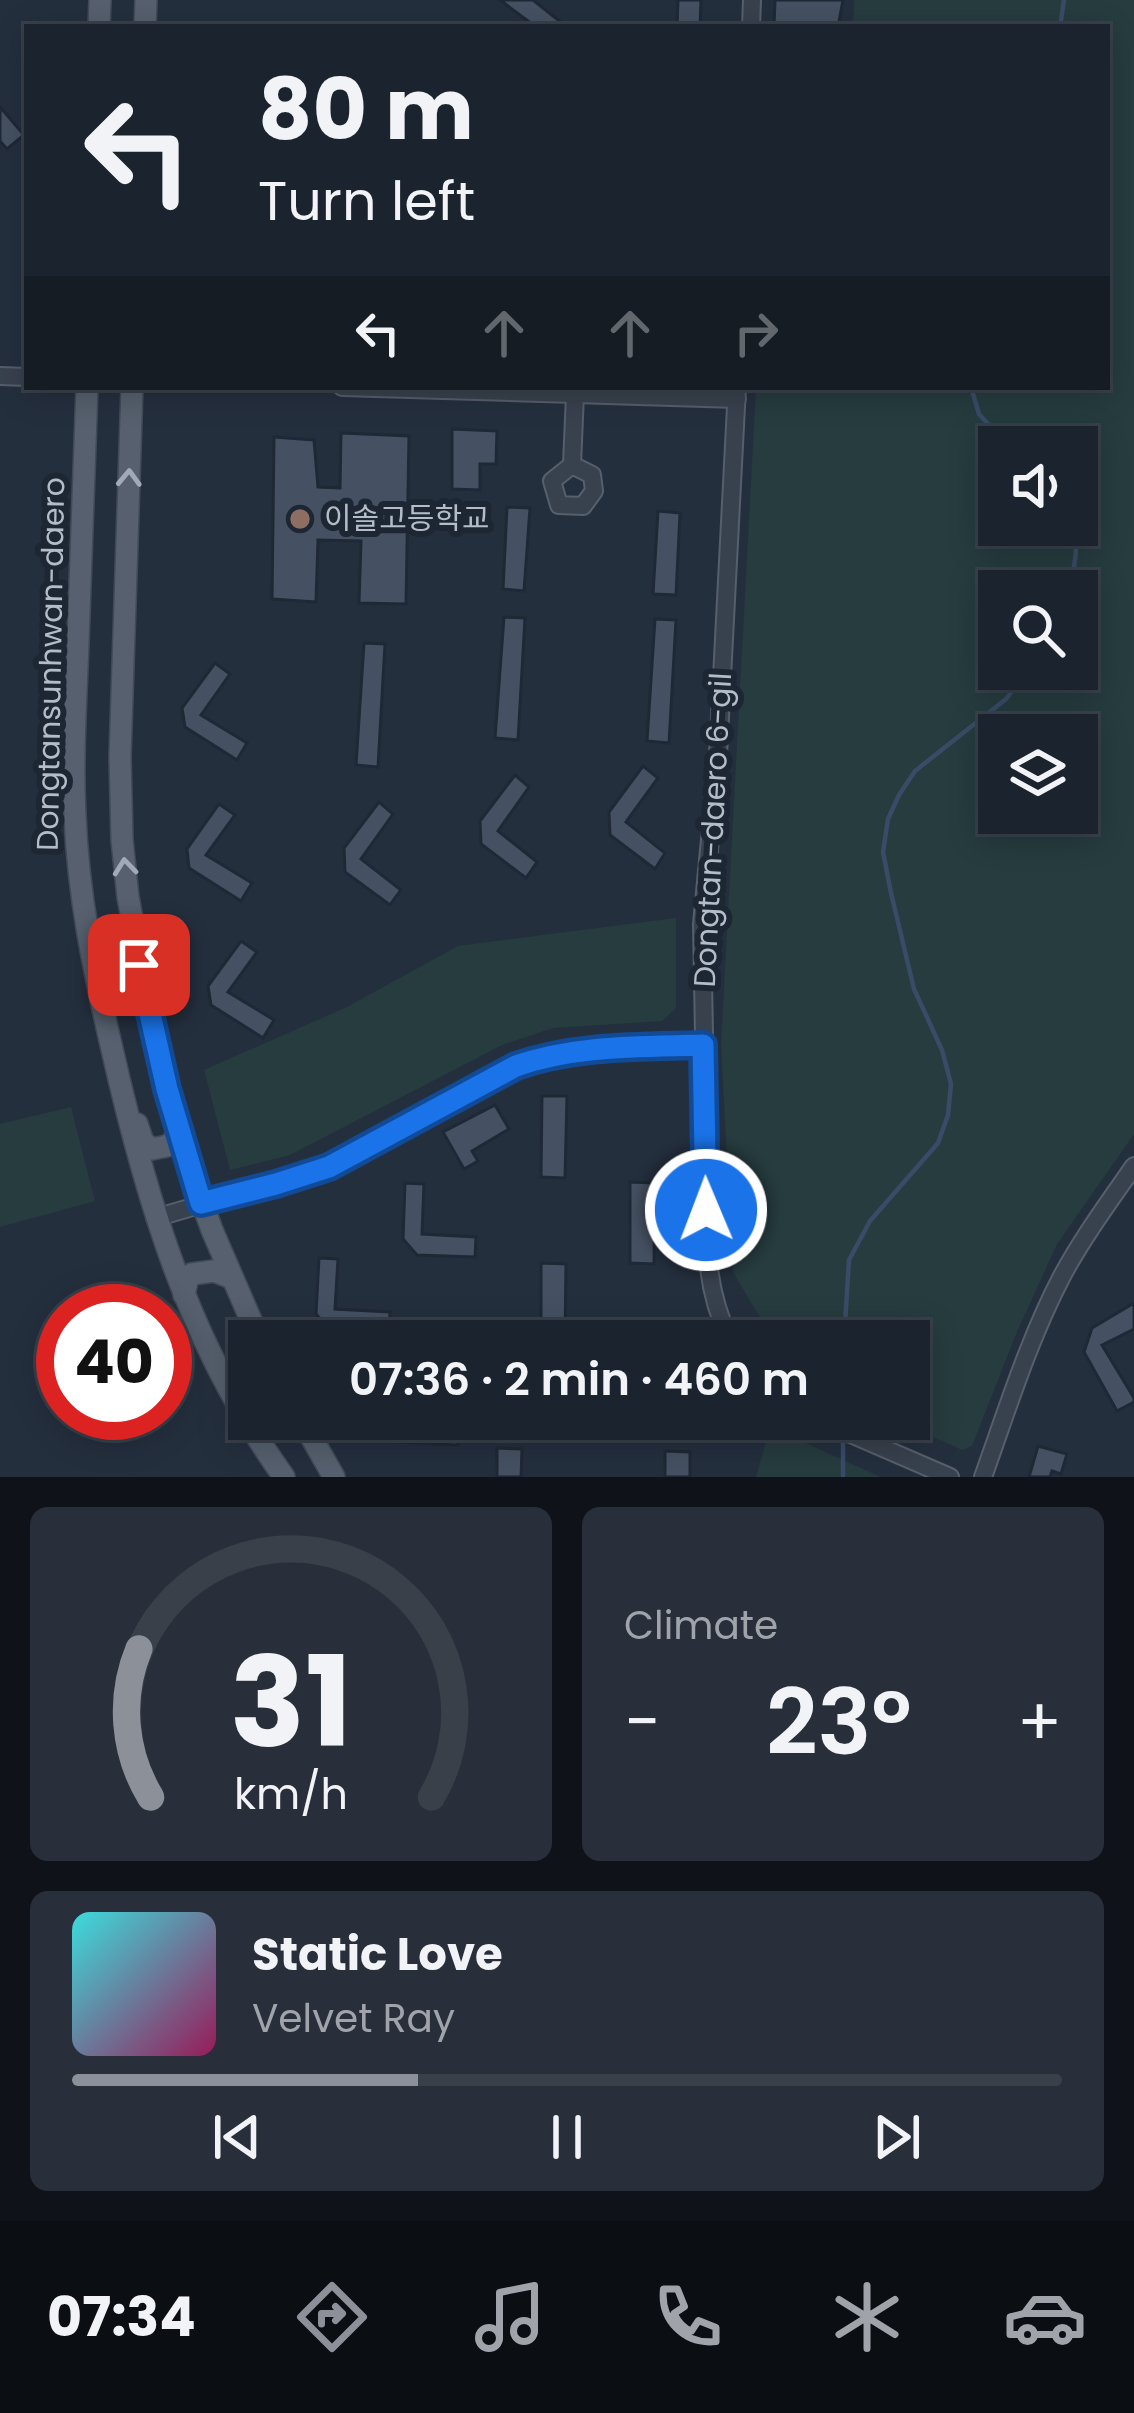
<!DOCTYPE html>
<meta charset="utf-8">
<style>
body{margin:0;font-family:Poppins,"Noto Sans KR",sans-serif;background:#282f3a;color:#f1f3f6;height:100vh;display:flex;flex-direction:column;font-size:45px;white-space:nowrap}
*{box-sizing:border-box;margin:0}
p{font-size:39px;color:#a0a4aa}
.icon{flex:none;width:66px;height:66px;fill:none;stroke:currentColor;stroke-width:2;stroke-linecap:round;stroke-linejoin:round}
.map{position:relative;height:1477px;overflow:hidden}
.panel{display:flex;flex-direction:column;gap:30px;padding:30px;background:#0f1319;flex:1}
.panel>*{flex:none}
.top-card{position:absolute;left:24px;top:24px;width:1086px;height:366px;border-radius:0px;box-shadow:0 6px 30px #0003,0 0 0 3px #39404a;background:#1b232e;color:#f1f3f6;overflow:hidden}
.controls{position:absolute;left:978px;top:426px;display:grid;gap:24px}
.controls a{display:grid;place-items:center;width:120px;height:120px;border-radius:0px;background:#1b232e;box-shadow:0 6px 30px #0003,0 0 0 3px #39404a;font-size:60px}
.speed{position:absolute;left:36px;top:1284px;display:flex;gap:24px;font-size:60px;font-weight:700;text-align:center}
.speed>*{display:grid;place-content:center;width:156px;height:156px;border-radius:50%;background:#1b232e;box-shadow:0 6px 30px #0003,0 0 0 3px #39404a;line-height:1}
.speed .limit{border:18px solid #d22;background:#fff;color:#111}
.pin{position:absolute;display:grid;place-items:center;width:102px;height:102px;color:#fff;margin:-51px;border-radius:24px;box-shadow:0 6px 18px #0006}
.me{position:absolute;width:132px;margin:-66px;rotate:359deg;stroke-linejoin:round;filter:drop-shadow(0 0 9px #0008)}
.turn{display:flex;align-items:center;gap:42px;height:252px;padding:0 36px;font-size:54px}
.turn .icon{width:156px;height:156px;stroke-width:2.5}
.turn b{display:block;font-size:84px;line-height:102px}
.lanes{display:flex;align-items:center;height:114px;padding:0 36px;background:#0003;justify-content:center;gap:60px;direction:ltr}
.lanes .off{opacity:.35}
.big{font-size:90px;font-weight:600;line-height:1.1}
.panel .widget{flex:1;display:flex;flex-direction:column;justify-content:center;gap:18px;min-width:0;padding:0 42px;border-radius:18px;background:#282f3a}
.panel .dial{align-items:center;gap:0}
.dial svg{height:312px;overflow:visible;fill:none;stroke:#39404a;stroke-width:7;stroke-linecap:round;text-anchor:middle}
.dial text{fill:#f1f3f6;stroke:none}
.song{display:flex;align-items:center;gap:36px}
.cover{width:144px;height:144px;border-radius:18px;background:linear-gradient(135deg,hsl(180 70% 55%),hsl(330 70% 35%))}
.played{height:12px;border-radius:6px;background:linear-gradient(90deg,#8c9099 35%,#39404a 35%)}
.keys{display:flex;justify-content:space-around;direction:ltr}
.heat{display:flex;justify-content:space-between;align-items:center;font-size:66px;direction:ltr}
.panel .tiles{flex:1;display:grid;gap:30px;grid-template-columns:1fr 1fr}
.widget:last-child{grid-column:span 2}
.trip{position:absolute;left:228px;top:1320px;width:702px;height:120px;border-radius:0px;background:#1b232e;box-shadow:0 6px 30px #0003,0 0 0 3px #39404a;font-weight:600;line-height:120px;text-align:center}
.dock{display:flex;height:192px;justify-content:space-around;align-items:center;background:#0b0e12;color:#a0a4aa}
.dock .icon{width:84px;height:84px}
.dock .selected{color:#8c9099}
.dock b{font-size:54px;color:#f1f3f6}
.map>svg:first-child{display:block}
.green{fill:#263c3f;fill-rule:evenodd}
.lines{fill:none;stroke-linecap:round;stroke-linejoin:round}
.stream{stroke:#394c67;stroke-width:4.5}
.building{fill:#455162;stroke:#1f2835;stroke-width:3}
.minor-casing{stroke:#565f6c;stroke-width:20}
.major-casing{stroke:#414a57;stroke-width:24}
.minor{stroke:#38414e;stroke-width:16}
.major{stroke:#56606e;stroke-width:21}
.oneway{stroke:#a1aab7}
.route-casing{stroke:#114b97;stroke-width:30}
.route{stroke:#1a73e8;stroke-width:21}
.education-dot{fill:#8d6e63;stroke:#1d2633;stroke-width:4.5}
.labels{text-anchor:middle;stroke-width:12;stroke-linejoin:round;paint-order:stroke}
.poi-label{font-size:30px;fill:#b4bcc9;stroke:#1d2633;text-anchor:start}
.street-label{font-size:30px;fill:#b4bcc9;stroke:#1d2633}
</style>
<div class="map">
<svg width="1134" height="1477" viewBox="0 0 1134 1477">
<rect width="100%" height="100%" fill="#242f3e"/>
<g class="green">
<path d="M 854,0 L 1134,0 L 1134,1134 L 1057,1244 L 1016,1334 L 974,1441 L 972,1446 L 962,1450 L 894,1419 L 909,1419 L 909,1341 L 774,1341 L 733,1272 L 721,1045 L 756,389 L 1107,387 L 1107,27 L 853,27 ZM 999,447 L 1077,447 L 1077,525 L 999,525 ZM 999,591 L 1077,591 L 1077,669 L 999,669 ZM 999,735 L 1077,735 L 1077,813 L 999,813 Z"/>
<path d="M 676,918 L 676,1008 L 662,1021 L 553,1028 L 502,1045 L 290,1155 L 230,1170 L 204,1070 L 347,1007 L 458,946 Z"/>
<path d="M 71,1107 L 95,1201 L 0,1227 L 0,1124 Z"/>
<path d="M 770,1427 L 881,1477 L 756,1477 Z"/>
</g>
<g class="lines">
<g class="stream">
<path d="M 1060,27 L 1064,0"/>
<path d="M 971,387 L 979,414 L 1009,447"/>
<path d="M 1067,591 C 1075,569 1079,548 1073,525"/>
<path d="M 844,1341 L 849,1260 L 870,1221 L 938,1143 L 948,1115 L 951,1084 L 942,1050 L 914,989 L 891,893 L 883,852 L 888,819 L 899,795 L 915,771 L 1006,699 L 1029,669"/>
<path d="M 843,1477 L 843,1435"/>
</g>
</g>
<g class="building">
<path d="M 500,0 L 533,0 L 567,27 L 536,27 Z"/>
<path d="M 678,0 L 701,0 L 700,27 L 677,27 Z"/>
<path d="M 775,0 L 843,0 L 838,27 L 774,27 Z"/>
<path d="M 0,107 L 24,135 L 7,149 L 0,141 Z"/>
<path d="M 452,429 L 497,431 L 496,464 L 480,464 L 480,490 L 452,489 Z"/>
<path d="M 341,433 L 409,436 L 406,604 L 359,603 L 361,541 L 318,540 L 316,602 L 272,599 L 274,437 L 314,440 L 318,487 L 340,488 Z"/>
<path d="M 507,507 L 530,508 L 524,591 L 503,589 Z"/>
<path d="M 658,511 L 680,513 L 676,595 L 653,594 Z"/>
<path d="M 504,617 L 525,618 L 518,740 L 495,738 Z"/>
<path d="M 655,619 L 676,620 L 669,743 L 647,741 Z"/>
<path d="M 364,643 L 385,644 L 378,767 L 356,765 Z"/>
<path d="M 215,663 L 230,674 L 201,715 L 247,743 L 237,760 L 185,727 L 182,708 Z"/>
<path d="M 643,766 L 658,778 L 626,822 L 665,853 L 655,869 L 610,835 L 609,812 Z"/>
<path d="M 515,775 L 529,787 L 498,831 L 537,862 L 526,878 L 481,844 L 480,821 Z"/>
<path d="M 379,802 L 393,814 L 361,859 L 401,890 L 390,905 L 345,872 L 344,848 Z"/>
<path d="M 219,804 L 235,815 L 206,855 L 252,883 L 241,901 L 189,868 L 187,849 Z"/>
<path d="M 241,941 L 257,952 L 228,992 L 274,1020 L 263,1038 L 211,1005 L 208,986 Z"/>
<path d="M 542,1096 L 567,1096 L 565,1178 L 541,1177 Z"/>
<path d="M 495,1105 L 509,1129 L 472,1151 L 478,1161 L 464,1169 L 443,1132 Z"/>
<path d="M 630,1182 L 655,1183 L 654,1264 L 630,1263 Z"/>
<path d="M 405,1183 L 424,1184 L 422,1234 L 476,1237 L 475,1257 L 417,1255 L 403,1239 Z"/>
<path d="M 319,1258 L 338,1259 L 335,1309 L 390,1312 L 389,1333 L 330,1330 L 316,1314 Z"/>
<path d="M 541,1263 L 566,1264 L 565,1341 L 541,1341 Z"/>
<path d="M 1134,1303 L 1134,1329 L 1102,1345 L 1134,1398 L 1134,1402 L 1117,1411 L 1084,1352 L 1092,1328 Z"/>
<path d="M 386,1419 L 459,1425 L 458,1445 L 399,1442 L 386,1426 Z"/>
<path d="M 1038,1446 L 1067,1454 L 1061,1474 L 1052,1471 L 1050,1477 L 1029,1477 Z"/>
<path d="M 497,1448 L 522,1449 L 521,1477 L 497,1477 Z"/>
<path d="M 665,1451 L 690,1452 L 690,1477 L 665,1477 Z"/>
</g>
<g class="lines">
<defs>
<g id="minor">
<path d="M 751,27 L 752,0"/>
<path d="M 0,376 L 27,377"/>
<path d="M 342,387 L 737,399"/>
<path d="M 572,465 L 552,481 L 559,505 L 583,506 L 594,491 L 592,475 L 572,465 L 575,394"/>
<path d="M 155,1218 L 329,1167 L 516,1066 C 576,1045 640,1047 703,1045"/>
<path d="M 730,1341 C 717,1313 710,1288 708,1257 L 702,924 L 718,755 L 737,387"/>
<path d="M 816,1419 L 950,1477"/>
<path d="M 983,1477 C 1007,1410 1029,1339 1062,1276 C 1083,1237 1109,1202 1134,1166"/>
</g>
<g id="major">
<path d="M 99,27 L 100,0"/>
<path d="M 145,27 L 146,0"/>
<path d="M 87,387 C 84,472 81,557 78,642 C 76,700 72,758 75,815 C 78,895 94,972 112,1049 C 147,1203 190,1347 284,1477"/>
<path d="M 132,387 L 120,757 L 122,840 L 128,897 L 151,1020 L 188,1164 L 212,1230 L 260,1341"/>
<path d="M 137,1124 L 143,1142 L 152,1149 L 167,1146 L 180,1136"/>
<path d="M 184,1295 L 187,1281 L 192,1274 L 214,1271 L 232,1278"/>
<path d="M 301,1419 L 334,1477"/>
</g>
</defs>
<use href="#minor" class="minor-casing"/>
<use href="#major" class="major-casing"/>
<use href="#minor" class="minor"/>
<use href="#major" class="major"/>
</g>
<defs><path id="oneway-chevron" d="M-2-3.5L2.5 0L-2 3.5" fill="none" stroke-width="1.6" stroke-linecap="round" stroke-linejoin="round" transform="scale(3)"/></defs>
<g class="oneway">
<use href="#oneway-chevron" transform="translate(129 478) rotate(-88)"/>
<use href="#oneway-chevron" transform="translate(125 867) rotate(-96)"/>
</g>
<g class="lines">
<defs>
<path id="route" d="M 139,965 L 167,1089 L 201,1203 L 276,1184 L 329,1167 L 516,1066 C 576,1045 640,1047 703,1045 L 706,1210"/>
</defs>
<use href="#route" class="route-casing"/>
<use href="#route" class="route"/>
</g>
<circle class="education-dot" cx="300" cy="519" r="12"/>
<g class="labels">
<g class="poi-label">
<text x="324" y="529">이솔고등학교</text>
</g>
<g class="street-label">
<text transform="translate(51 664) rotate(-89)" y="10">Dongtansunhwan-daero</text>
<text transform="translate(713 830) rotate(-87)" y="10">Dongtan-daero 6-gil</text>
</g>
</g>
</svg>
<div class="controls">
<a><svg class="icon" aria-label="sound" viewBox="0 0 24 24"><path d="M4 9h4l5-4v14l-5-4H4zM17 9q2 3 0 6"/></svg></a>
<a><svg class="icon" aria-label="search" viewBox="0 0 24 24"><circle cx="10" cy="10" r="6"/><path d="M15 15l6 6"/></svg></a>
<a><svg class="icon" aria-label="layers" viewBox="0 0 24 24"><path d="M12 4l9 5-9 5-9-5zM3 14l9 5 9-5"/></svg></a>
</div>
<div class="speed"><div class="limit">40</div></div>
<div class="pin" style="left:139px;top:965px;background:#d93025"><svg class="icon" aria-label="arrive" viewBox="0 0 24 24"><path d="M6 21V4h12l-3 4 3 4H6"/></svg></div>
<svg class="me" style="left:706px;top:1210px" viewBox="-20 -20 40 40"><circle r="17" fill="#1a73e8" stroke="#fff" stroke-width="3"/><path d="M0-11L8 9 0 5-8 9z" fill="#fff"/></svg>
<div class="trip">07:36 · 2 min · 460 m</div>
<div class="top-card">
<div class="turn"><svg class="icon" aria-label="left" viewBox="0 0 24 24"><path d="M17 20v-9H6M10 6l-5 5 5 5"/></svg><div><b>80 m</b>Turn left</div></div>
<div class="lanes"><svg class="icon" aria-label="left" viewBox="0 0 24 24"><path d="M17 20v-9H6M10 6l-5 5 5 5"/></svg><svg class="icon off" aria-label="ahead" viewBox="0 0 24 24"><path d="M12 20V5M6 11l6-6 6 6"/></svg><svg class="icon off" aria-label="ahead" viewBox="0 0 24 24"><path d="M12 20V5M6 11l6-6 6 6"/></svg><svg class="icon off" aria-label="right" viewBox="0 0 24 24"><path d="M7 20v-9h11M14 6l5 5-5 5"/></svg></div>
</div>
</div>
<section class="panel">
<div class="tiles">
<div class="widget dial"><svg viewBox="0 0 100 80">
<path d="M14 69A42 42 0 1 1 86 69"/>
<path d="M14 69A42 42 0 0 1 11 31" stroke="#8c9099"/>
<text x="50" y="56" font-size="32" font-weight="700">31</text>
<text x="50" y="72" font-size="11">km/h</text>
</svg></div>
<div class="widget"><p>Climate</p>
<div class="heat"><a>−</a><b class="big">23°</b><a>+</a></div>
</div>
<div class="widget">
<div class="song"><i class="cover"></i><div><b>Static Love</b><p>Velvet Ray</p></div></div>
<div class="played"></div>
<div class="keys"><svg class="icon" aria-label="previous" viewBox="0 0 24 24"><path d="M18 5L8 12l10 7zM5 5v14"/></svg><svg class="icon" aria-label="pause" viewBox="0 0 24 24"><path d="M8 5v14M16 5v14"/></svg><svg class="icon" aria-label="next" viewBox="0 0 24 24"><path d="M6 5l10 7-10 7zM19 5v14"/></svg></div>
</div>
</div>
</section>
<nav class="dock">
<b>07:34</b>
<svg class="icon selected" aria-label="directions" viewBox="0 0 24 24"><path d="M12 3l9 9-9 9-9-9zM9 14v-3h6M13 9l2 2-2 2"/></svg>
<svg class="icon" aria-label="music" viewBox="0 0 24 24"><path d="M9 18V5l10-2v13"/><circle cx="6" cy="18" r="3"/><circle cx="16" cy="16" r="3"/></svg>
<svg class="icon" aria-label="phone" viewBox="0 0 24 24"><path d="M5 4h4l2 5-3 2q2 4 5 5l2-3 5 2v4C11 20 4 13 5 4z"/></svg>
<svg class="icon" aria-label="climate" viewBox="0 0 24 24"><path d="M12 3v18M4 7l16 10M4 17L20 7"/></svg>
<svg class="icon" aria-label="car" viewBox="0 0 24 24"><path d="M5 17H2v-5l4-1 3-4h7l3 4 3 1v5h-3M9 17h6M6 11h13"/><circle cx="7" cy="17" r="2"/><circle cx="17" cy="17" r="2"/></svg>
</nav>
